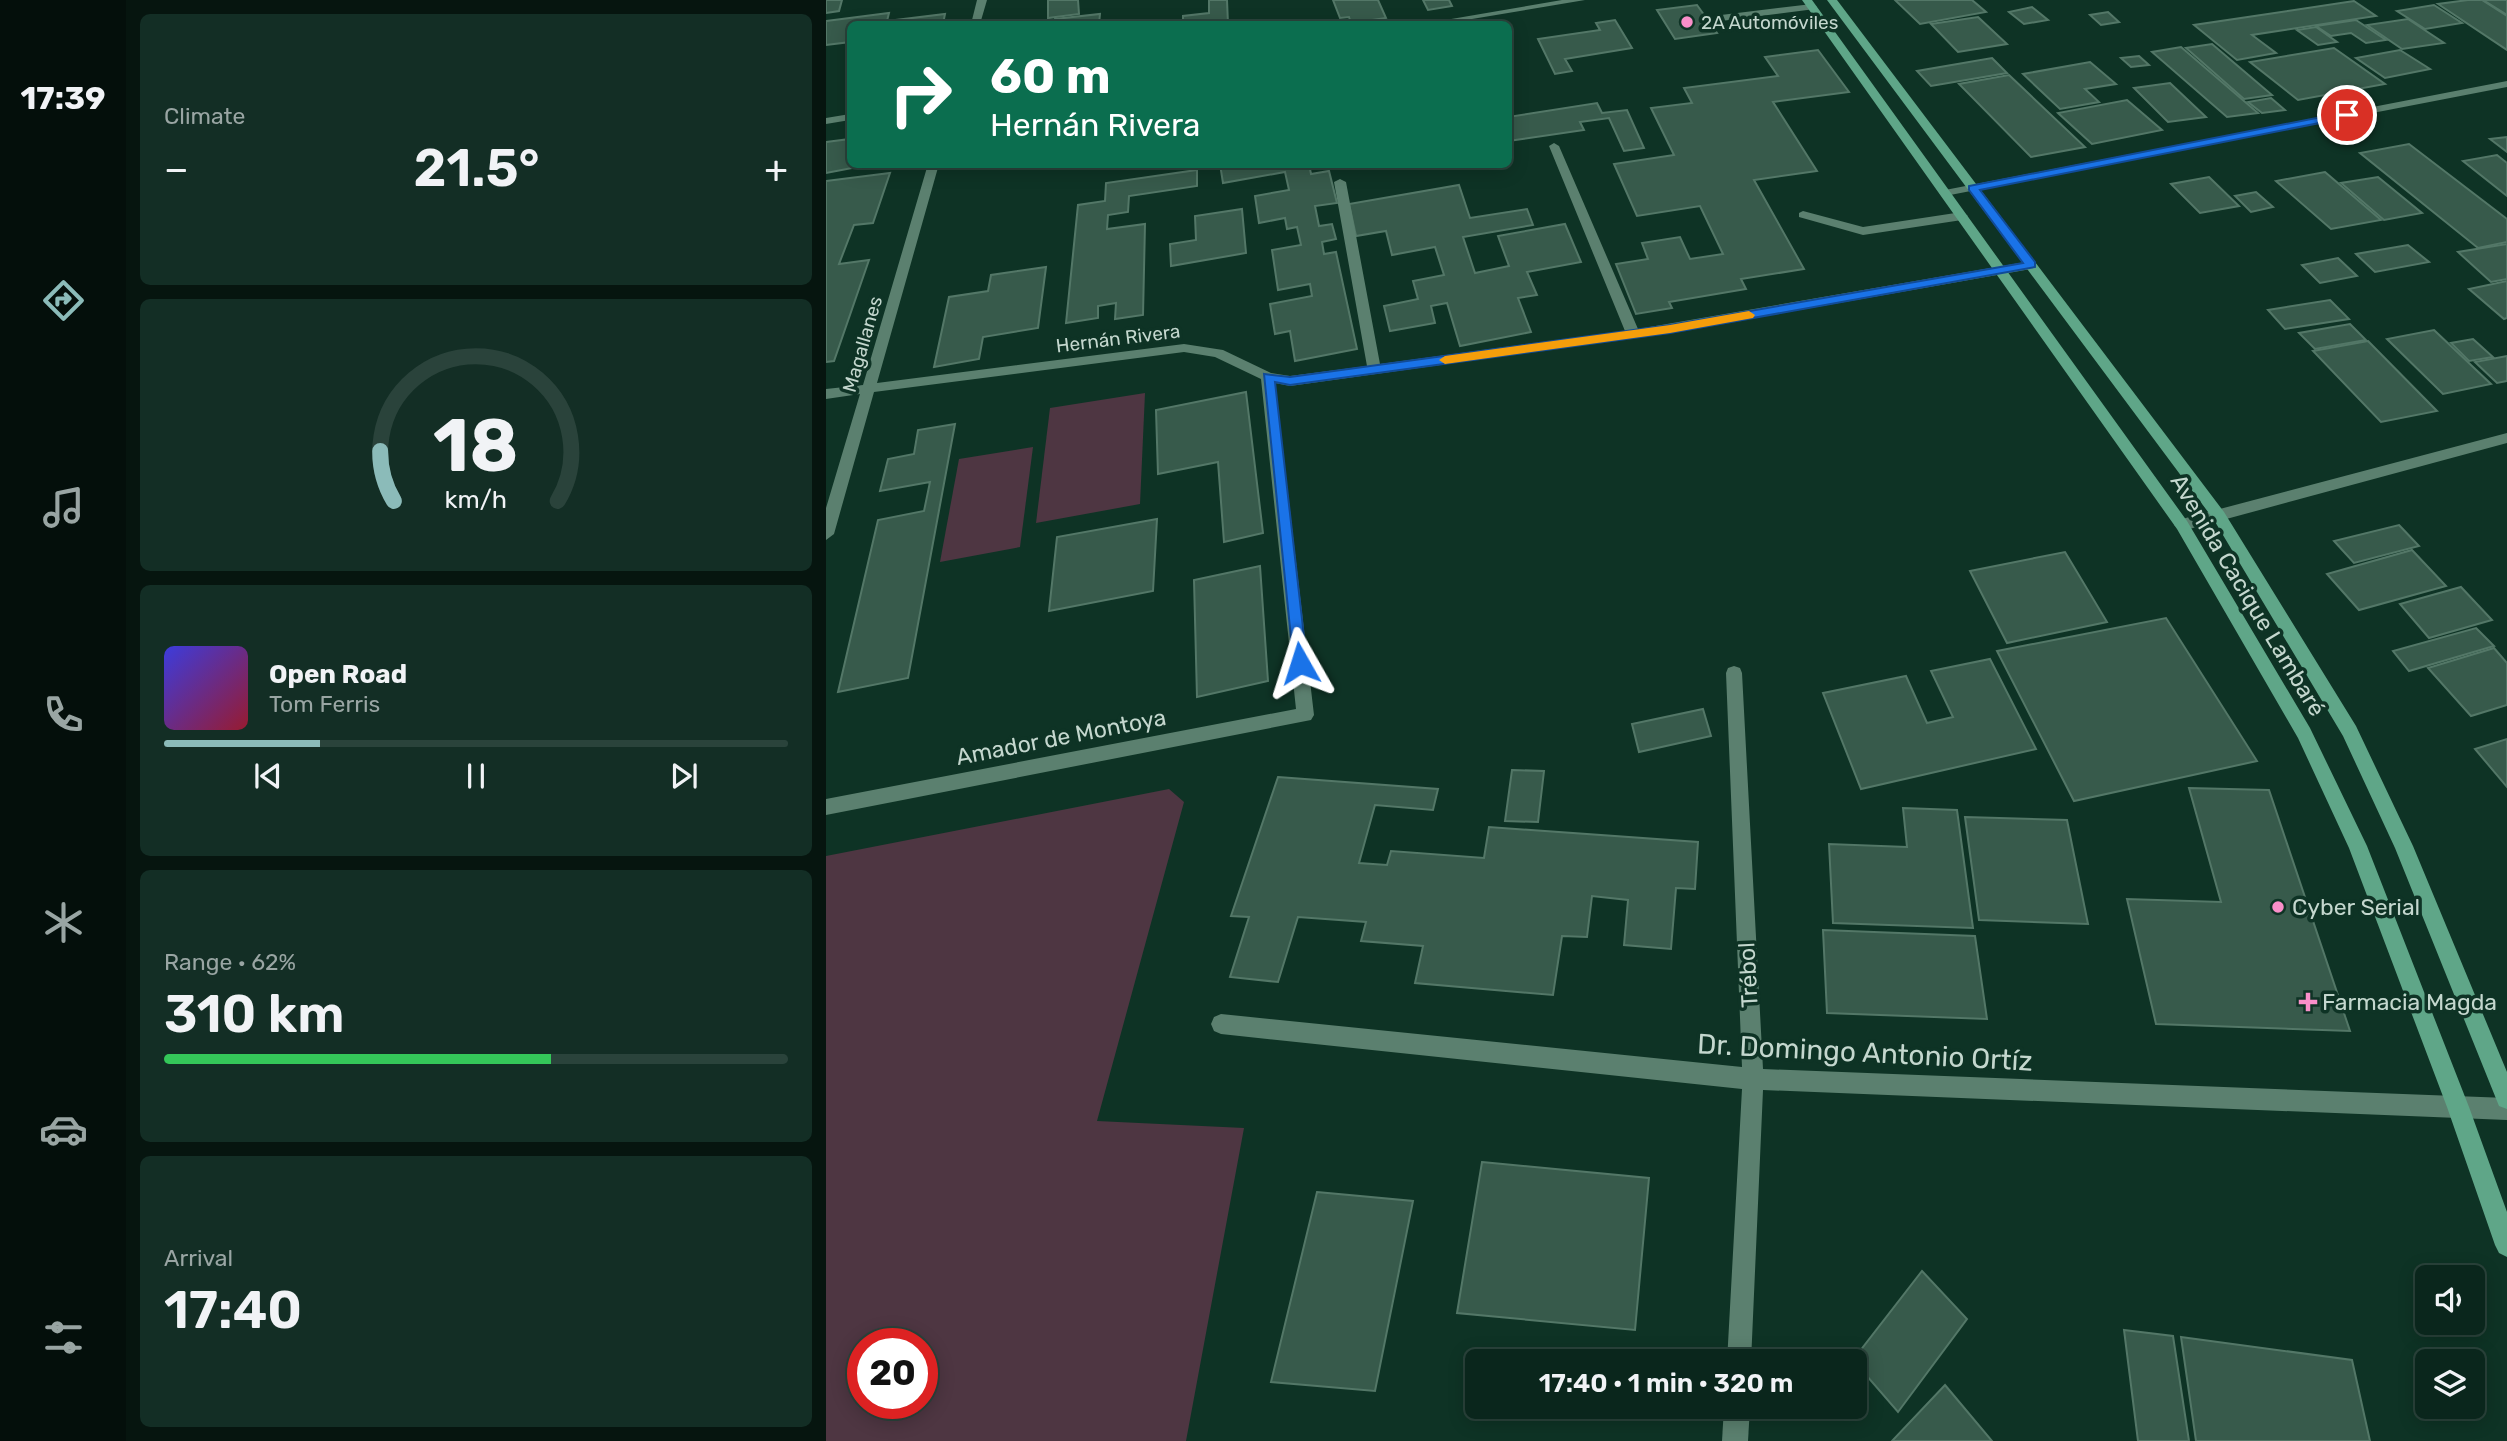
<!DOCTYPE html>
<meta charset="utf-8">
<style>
body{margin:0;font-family:Rubik,sans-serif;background:#132e25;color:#f1f3f6;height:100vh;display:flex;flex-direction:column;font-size:26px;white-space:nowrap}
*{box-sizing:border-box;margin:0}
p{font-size:23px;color:#99a5a3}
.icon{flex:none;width:38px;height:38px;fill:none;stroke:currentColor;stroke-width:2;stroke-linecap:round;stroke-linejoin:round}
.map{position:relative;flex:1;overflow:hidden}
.panel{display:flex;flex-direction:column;gap:14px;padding:14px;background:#06150f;width:700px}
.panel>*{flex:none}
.top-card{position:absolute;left:21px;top:21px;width:665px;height:147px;border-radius:10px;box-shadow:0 4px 18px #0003,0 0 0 2px #2a433b;background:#0b6e4f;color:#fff;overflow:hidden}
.buttons{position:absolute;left:1589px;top:1265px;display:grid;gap:14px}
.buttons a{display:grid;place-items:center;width:70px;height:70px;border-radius:10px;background:#0a261c;box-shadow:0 4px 18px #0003,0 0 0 2px #2a433b;font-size:35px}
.speed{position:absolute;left:21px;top:1328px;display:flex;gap:14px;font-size:35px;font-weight:700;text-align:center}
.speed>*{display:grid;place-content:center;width:91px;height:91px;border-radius:50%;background:#0a261c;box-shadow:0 4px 18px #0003,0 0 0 2px #2a433b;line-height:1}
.speed .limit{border:10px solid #d22;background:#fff;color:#111}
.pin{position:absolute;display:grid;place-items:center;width:60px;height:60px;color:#fff;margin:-30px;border:4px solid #fff;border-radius:50%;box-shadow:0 2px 7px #0007}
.me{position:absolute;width:77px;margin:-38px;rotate:354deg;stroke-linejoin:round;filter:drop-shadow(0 0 5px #0008)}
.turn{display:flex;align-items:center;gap:24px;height:147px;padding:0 28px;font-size:32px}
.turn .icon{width:91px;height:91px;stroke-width:2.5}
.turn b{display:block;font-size:49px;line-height:60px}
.big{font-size:52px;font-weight:600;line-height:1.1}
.panel .widget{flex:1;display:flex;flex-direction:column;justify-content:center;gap:10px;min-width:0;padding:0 24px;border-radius:10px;background:#132e25}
.panel .dial{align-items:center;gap:0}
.dial svg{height:182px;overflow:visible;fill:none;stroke:#2a433b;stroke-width:7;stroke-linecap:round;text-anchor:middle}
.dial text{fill:#f1f3f6;stroke:none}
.song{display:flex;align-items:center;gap:21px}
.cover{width:84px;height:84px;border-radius:10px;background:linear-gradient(135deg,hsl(240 70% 55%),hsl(350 70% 35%))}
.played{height:7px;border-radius:4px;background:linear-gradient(90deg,#8bbbb9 25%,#2a433b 25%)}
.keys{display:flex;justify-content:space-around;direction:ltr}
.heat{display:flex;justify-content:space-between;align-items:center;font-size:38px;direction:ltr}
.charge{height:10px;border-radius:5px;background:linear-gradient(90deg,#34c759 62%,#2a433b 0)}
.trip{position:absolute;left:639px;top:1349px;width:402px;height:70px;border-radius:10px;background:#0a261c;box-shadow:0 4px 18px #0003,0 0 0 2px #2a433b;font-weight:600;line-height:70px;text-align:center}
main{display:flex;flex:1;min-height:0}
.menu{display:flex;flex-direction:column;width:126px;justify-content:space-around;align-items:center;background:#040f0b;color:#99a5a3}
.menu .icon{width:49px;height:49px}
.menu .current{color:#8bbbb9}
.menu b{font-size:32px;color:#f1f3f6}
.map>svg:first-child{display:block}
.green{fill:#4e3642;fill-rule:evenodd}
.building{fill:#375a4b;stroke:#537767;stroke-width:2}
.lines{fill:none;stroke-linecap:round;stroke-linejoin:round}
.minor{fill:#5b806f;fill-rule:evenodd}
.major{fill:#5fa688;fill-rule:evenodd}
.route{fill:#1a73e8;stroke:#114b97;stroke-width:2}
.slow{fill:#f59e0b}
.poi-dot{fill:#f98fc9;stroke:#0e3325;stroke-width:2.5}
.labels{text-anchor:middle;stroke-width:7;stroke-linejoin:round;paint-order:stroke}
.far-poi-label{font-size:19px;fill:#c4d7ce;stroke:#0e3325;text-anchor:start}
.far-street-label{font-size:19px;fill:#c4d7ce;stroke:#0e3325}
.street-label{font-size:23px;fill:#c4d7ce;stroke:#0e3325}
.poi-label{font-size:23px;fill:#c4d7ce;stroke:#0e3325;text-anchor:start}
.near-street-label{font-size:28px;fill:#c4d7ce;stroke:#0e3325}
</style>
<main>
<nav class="menu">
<b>17:39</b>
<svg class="icon current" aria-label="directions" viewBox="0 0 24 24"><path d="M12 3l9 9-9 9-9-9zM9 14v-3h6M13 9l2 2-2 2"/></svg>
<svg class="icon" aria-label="music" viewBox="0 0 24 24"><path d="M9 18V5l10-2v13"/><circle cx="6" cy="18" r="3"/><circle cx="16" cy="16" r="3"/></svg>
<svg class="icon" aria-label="phone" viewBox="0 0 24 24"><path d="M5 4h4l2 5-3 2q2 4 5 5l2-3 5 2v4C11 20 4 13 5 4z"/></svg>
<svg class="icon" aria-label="climate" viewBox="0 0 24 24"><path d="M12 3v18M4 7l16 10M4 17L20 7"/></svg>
<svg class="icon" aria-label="car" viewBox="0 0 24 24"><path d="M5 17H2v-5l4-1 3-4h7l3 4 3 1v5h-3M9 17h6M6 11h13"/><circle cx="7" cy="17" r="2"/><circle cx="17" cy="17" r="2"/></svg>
<svg class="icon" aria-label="filters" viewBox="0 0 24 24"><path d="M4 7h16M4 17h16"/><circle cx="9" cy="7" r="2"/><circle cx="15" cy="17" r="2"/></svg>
</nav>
<section class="panel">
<div class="widget"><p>Climate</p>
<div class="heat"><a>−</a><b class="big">21.5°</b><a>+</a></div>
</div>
<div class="widget dial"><svg viewBox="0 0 100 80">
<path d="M14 69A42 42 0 1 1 86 69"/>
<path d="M14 69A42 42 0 0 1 8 47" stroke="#8bbbb9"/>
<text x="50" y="56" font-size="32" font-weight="700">18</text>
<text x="50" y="72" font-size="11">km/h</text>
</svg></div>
<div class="widget">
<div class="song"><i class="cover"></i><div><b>Open Road</b><p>Tom Ferris</p></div></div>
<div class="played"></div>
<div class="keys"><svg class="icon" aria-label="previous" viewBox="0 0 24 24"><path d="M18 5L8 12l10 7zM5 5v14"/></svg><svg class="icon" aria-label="pause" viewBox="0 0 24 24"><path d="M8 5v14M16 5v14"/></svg><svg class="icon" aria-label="next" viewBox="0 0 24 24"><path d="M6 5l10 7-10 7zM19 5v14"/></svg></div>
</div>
<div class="widget"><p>Range · 62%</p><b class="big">310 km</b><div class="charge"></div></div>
<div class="widget"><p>Arrival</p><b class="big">17:40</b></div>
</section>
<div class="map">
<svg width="1681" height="1441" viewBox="0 0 1681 1441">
<rect width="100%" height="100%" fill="#0e3325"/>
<g class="green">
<path d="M 319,393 L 314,504 L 210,523 L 224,408 Z"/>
<path d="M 207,447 L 194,547 L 114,562 L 133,459 Z"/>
<path d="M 343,789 L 358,802 L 271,1121 L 418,1128 L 360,1441 L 0,1441 L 0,856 ZM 96,1344 L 96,1404 L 37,1404 L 37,1344 Z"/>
</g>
<g class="building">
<path d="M 0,0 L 16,0 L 13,11 L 0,13 Z"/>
<path d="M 222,0 L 252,0 L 253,14 L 222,18 Z"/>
<path d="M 383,0 L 401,0 L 402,24 L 347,24 L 357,23 L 357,16 L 383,13 Z"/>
<path d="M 507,0 L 552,0 L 560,18 L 525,23 L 523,17 L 514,18 Z"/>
<path d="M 597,0 L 623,0 L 626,6 L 602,10 Z"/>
<path d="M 1069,0 L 1146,0 L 1160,12 L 1094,24 Z"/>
<path d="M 1642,0 L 1656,0 L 1681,16 L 1681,50 L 1612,4 Z"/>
<path d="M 1657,0 L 1681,0 L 1681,15 Z"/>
<path d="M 1528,1 L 1550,16 L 1426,35 L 1450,53 L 1411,60 L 1368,25 Z"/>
<path d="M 871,5 L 891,33 L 849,39 L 831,10 Z"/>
<path d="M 1608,5 L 1636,23 L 1599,29 L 1571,11 Z"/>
<path d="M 1206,7 L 1222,20 L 1198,24 L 1183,12 Z"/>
<path d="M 1282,12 L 1293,22 L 1275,25 L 1264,15 Z"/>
<path d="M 63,13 L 61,21 L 119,14 L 117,24 L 24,24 L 24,42 L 0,45 L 0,21 Z"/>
<path d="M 274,14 L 273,24 L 228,24 L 229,19 Z"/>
<path d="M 1152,17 L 1181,44 L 1132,52 L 1105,24 Z"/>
<path d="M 1582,19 L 1618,43 L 1576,49 L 1541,25 Z"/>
<path d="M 789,20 L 806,48 L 739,59 L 746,71 L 729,74 L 712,39 L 774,30 L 770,23 Z"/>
<path d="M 1530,20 L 1560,40 L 1540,43 L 1525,33 L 1505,36 L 1490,26 Z"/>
<path d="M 1490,27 L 1511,42 L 1492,45 L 1471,30 Z"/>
<path d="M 1386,44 L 1446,95 L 1418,99 L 1360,48 Z"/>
<path d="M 1355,47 L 1432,113 L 1401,117 L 1326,52 Z"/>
<path d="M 1508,48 L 1559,84 L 1472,100 L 1424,62 Z"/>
<path d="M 992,50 L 1023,92 L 947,102 L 991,171 L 928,180 L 978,269 L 915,279 L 920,289 L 843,302 L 846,308 L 810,314 L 790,264 L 822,259 L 816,243 L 854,237 L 864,259 L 897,254 L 874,206 L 811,216 L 788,164 L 848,155 L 825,108 L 866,103 L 858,88 L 952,76 L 939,57 Z"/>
<path d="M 1574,50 L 1604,69 L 1559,78 L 1530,58 Z"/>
<path d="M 1313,56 L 1323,65 L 1305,67 L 1295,58 Z"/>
<path d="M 1166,58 L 1181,73 L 1105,86 L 1091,71 Z"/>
<path d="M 1264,62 L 1290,84 L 1259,89 L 1273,102 L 1234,109 L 1197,74 Z"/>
<path d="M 1183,75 L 1259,147 L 1205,157 L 1133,84 Z"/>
<path d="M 1344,83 L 1380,117 L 1342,122 L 1308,88 Z"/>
<path d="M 1445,98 L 1459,110 L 1436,113 L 1422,102 Z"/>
<path d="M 1301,100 L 1336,130 L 1266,144 L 1232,113 Z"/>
<path d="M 771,103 L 776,113 L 801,110 L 818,148 L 798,151 L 783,118 L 754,122 L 758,130 L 682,141 L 682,117 Z"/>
<path d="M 1681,137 L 1681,152 L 1664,139 Z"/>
<path d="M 24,139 L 24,164 L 47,164 L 0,173 L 0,142 Z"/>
<path d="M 1583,144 L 1681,219 L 1681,242 L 1652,248 L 1534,153 Z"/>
<path d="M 1671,155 L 1681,163 L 1681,196 L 1637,161 Z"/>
<path d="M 394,164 L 483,164 L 485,174 L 503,171 L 511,203 L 489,206 L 493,226 L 506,224 L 510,239 L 496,242 L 498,254 L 510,252 L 531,349 L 469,361 L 464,331 L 449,334 L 444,304 L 486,296 L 484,284 L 452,290 L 446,250 L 475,245 L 471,227 L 461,229 L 459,218 L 433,223 L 429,196 L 463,190 L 459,172 L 397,183 Z"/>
<path d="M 371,170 L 371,186 L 303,196 L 302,212 L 282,215 L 281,229 L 319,224 L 317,315 L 289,319 L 290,303 L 272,306 L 272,318 L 240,323 L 252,205 L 279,201 L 280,183 Z"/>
<path d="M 1499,172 L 1555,220 L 1505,229 L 1450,181 Z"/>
<path d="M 64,173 L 47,223 L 28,225 L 13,264 L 43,260 L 8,361 L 0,362 L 0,181 Z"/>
<path d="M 1383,177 L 1413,206 L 1374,213 L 1345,184 Z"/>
<path d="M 1552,177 L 1596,213 L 1558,220 L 1515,183 Z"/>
<path d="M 633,185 L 644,218 L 701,209 L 707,225 L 637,237 L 649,273 L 683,266 L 672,236 L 739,224 L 755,262 L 701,272 L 711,295 L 692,298 L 705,332 L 634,346 L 621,303 L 605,306 L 609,323 L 564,331 L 558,306 L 592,299 L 587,281 L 618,275 L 609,247 L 566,255 L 560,231 L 530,236 L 523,204 Z"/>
<path d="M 1430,192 L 1447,207 L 1425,212 L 1409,196 Z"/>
<path d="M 416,209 L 420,253 L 345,266 L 344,244 L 370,240 L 369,216 Z"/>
<path d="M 1681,244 L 1681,279 L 1665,282 L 1632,252 Z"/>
<path d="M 1582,245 L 1603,262 L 1549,272 L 1530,254 Z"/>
<path d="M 1512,258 L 1531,276 L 1494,283 L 1476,265 Z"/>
<path d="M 220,267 L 212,328 L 157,337 L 153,359 L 108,367 L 123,297 L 162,291 L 165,275 Z"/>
<path d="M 1681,281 L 1681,318 L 1678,319 L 1643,289 Z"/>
<path d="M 1504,300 L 1523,319 L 1459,329 L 1442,310 Z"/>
<path d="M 1524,324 L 1540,340 L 1489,349 L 1473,333 Z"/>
<path d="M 1608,330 L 1665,384 L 1617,394 L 1561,339 Z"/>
<path d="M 1647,339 L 1667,357 L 1643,361 L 1625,343 Z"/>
<path d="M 1542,341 L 1611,411 L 1555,422 L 1487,351 Z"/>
<path d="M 1681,356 L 1681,381 L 1671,383 L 1649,362 Z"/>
<path d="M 420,392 L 437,533 L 398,542 L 392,462 L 332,474 L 330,410 Z"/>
<path d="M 129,424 L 82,678 L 12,692 L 52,520 L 98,511 L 104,482 L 54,491 L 62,459 L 88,454 L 92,430 Z"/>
<path d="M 331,519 L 327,591 L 223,611 L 231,537 Z"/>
<path d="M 1573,525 L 1593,546 L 1528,563 L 1508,541 Z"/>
<path d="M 1586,550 L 1620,586 L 1533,610 L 1501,574 Z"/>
<path d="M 1239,552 L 1281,622 L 1181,643 L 1144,571 Z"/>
<path d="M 434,566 L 442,681 L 371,697 L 368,580 Z"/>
<path d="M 1635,587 L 1666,620 L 1603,638 L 1574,604 Z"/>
<path d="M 1340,618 L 1431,761 L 1248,801 L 1171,651 Z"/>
<path d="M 1650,628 L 1668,646 L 1583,671 L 1567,651 Z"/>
<path d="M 1668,648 L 1681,663 L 1681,705 L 1645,716 L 1602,668 Z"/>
<path d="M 1164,659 L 1210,749 L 1035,789 L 997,693 L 1080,676 L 1101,723 L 1127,717 L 1105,671 Z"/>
<path d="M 877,709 L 885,736 L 813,752 L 806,724 Z"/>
<path d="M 1681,739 L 1681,787 L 1649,749 Z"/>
<path d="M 686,770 L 718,771 L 712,822 L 679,821 Z"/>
<path d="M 452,777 L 612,789 L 607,810 L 549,805 L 533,863 L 561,865 L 565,851 L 658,858 L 663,827 L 872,842 L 869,889 L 850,888 L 845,949 L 798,945 L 802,900 L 766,896 L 761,937 L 736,936 L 727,995 L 589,983 L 597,946 L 535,941 L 540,922 L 472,917 L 452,982 L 404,977 L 423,917 L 405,916 Z"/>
<path d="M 1363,788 L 1443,790 L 1524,1031 L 1330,1024 L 1301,899 L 1395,902 Z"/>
<path d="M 1077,808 L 1131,810 L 1147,928 L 1007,923 L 1003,844 L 1081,847 Z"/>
<path d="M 1139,817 L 1241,820 L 1262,924 L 1153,920 Z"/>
<path d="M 997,930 L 1149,936 L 1161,1019 L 1001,1013 Z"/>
<path d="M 656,1162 L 823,1178 L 809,1330 L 631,1313 Z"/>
<path d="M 491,1192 L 587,1201 L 549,1391 L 445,1382 Z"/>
<path d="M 1096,1271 L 1141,1319 L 1072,1412 L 1027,1360 Z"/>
<path d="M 1298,1330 L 1347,1336 L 1363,1441 L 1312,1441 Z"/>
<path d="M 1355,1337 L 1526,1360 L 1544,1441 L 1370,1441 Z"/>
<path d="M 1119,1385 L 1166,1441 L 1066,1441 Z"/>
</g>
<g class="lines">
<g class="minor">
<path d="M 151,0 L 161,0 L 154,24 L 145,24 Z"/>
<path d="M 736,0 L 759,0 L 616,24 L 596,24 Z"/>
<path d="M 986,4 L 991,7 L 989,9 L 895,21 L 890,18 L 895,15 Z"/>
<path d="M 1681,81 L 1681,87 L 1119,196 L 1113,193 L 1119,190 Z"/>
<path d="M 24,114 L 24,120 L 0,124 L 0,118 Z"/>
<path d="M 728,143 L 733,146 L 812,329 L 1205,261 L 1211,265 L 1205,269 L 844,333 L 464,386 L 449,383 L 488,715 L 485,720 L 0,815 L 0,799 L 470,709 L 435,379 L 389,357 L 358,352 L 48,392 L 8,534 L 0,540 L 0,508 L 34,394 L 0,399 L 0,389 L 37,385 L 102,164 L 113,164 L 51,383 L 358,344 L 397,350 L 445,373 L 464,376 L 541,366 L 508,182 L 514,179 L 520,182 L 554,364 L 799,331 L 723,146 Z"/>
<path d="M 977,211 L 1037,227 L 1136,212 L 1142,216 L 1136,220 L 1037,235 L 973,217 L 973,213 Z"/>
<path d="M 1681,433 L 1681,443 L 1356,531 L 1348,525 L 1356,519 Z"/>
<path d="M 908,666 L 914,668 L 916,673 L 937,1069 L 1681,1098 L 1681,1120 L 937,1090 L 925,1362 L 901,1362 L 916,1089 L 395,1034 L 388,1031 L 385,1024 L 388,1017 L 395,1014 L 916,1067 L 900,673 L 902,668 Z"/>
<path d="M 898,1407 L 924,1407 L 922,1441 L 896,1441 Z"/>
</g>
<g class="major">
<path d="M 976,0 L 986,0 L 1361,521 L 1484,728 L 1541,846 L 1643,1107 L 1681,1212 L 1681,1257 L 1673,1253 L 1669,1245 L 1621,1107 L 1523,848 L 1472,738 L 1351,529 Z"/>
<path d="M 1001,0 L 1011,0 L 1398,512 L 1530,726 L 1587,846 L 1681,1072 L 1681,1109 L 1673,1106 L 1569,848 L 1517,736 L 1388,520 Z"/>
</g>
</g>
<path class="route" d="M 1521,112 L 1526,115 L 1524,117 L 1154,190 L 1209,262 L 1209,267 L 844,333 L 464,385 L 449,382 L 481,663 L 474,669 L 468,667 L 438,374 L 464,377 L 844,325 L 1197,263 L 1143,190 L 1143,186 Z"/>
<path class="slow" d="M 923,311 L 929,315 L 927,318 L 844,333 L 619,364 L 613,360 L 619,356 L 844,325 Z"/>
<g class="poi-dot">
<circle cx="861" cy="22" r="7"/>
<circle cx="1452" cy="907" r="7"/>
<path d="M1478.5 991.5h7v7h7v7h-7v7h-7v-7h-7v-7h7z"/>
</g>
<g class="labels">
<g class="far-poi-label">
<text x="875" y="29">2A Automóviles</text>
</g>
<g class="far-street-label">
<text transform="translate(292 338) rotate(-7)" y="7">Hernán Rivera</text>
<text transform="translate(36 344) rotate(-74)" y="7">Magallanes</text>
</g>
<g class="street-label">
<text transform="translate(1422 595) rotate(59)" y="8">Avenida Cacique Lambaré</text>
<text transform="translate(235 737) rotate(-11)" y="8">Amador de Montoya</text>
<text transform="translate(922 975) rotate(-93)" y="8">Trébol</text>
</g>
<g class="poi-label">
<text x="1466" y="915">Cyber Serial</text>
<text x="1496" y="1010">Farmacia Magda</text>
</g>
<g class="near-street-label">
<text transform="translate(1039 1052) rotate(3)" y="10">Dr. Domingo Antonio Ortíz</text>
</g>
</g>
</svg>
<div class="buttons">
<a><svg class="icon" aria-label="sound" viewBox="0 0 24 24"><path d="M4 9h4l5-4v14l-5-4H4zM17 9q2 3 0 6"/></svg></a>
<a><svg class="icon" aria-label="layers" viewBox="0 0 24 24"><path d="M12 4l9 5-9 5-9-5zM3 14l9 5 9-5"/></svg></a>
</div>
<div class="speed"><div class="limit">20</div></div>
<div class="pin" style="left:1521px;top:115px;background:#d93025"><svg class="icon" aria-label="arrive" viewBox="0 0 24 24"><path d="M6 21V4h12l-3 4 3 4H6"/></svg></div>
<svg class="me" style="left:474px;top:663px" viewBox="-20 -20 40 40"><path d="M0-17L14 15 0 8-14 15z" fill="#1a73e8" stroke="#fff" stroke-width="4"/></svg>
<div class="trip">17:40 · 1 min · 320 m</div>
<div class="top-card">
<div class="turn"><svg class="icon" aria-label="right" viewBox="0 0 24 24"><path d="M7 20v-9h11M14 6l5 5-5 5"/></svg><div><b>60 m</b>Hernán Rivera</div></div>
</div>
</div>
</main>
